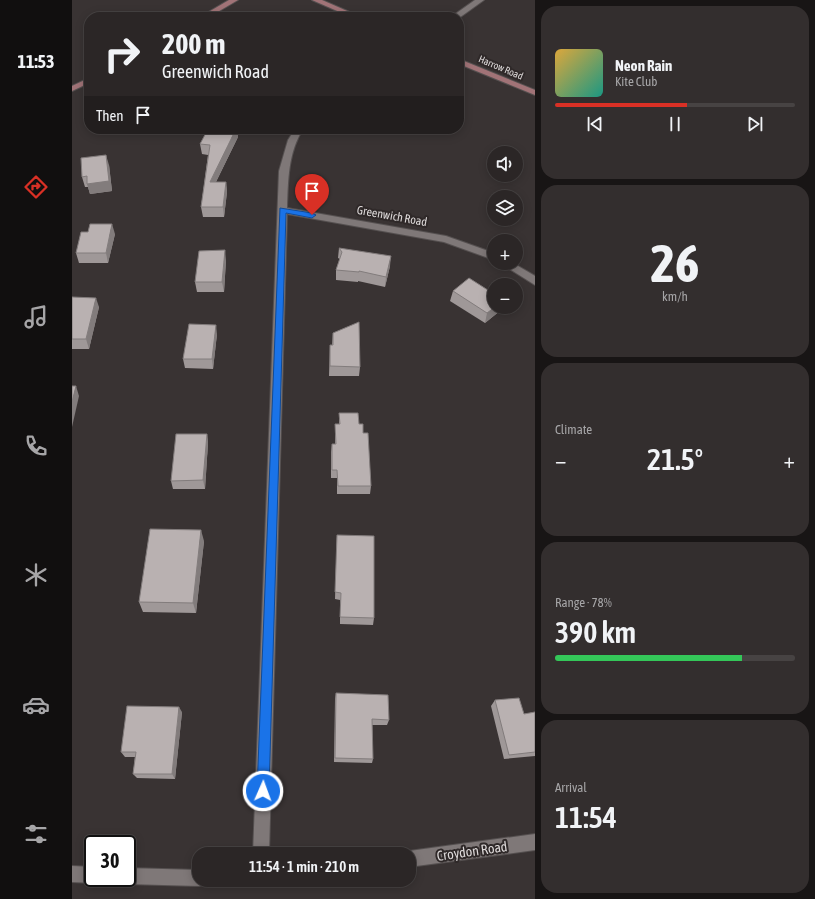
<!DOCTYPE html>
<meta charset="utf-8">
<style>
body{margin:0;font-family:"Asap Condensed",sans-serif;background:#332e2e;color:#f1f3f6;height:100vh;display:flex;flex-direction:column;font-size:15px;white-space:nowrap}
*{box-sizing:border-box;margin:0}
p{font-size:13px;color:#a6a5a7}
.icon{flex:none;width:22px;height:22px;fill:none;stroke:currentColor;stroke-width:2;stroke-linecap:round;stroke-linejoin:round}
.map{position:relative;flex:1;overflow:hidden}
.details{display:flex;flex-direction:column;gap:6px;padding:6px;background:#181515;width:280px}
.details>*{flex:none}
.banner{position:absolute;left:12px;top:12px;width:380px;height:122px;border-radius:16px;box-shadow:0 2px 10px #0003,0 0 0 1px #474343;background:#2b2626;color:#f1f3f6;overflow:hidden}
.buttons{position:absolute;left:415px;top:146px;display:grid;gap:8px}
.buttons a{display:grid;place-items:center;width:36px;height:36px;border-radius:50%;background:#2b2626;box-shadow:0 2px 10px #0003,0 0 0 1px #474343;font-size:20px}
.speed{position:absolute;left:12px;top:835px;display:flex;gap:8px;font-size:20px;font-weight:700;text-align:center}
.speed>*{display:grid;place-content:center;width:52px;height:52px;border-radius:50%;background:#2b2626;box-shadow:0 2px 10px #0003,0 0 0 1px #474343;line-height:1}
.speed .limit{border:2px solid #111;border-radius:6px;background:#fff;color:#111}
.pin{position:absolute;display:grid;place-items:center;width:34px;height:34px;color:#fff;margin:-41px -17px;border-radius:50% 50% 50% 0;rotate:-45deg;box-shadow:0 0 4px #0007}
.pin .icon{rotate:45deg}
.me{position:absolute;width:44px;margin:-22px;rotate:2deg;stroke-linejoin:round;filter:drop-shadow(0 0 3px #0008)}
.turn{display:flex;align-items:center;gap:14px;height:84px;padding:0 12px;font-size:18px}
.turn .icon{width:52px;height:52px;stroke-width:2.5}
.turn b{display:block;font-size:28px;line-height:34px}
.then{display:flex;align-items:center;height:38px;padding:0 12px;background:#0003;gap:8px;font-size:15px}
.big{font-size:30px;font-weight:600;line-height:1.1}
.details .card{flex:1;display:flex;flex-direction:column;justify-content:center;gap:6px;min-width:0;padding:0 14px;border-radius:16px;background:#332e2e}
.details .dial{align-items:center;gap:0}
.dial b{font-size:52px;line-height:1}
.song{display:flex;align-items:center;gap:12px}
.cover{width:48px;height:48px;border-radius:6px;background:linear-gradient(135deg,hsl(40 70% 55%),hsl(170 70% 35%))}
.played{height:4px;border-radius:2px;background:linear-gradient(90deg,#d93025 55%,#474343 55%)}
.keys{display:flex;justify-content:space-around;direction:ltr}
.heat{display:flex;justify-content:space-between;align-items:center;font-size:22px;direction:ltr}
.charge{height:6px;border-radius:3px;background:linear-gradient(90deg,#34c759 78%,#474343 0)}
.trip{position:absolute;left:120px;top:847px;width:224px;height:40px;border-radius:16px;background:#2b2626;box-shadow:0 2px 10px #0003,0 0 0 1px #474343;font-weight:600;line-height:40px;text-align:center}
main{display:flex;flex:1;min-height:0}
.dock{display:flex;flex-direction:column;width:72px;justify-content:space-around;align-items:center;background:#110f0f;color:#a6a5a7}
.dock .icon{width:28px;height:28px}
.dock .current{color:#d93025}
.dock b{font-size:18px;color:#f1f3f6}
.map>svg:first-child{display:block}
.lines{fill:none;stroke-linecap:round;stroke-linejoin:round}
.street-casing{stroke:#555050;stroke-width:2}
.secondary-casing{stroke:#555050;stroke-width:2}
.street{fill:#7f7878;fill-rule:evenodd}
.secondary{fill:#a17377;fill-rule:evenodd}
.wall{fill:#9f9898}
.shaded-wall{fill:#827c7c}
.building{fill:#b9b1b1;stroke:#827c7c}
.route{fill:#1a73e8;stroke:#114b97}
.labels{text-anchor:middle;stroke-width:4;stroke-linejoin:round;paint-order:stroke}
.far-street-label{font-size:10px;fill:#dedada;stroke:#2f2929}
.street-label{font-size:12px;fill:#dedada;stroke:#2f2929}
.near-street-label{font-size:14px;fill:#dedada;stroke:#2f2929}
</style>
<main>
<nav class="dock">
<b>11:53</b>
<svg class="icon current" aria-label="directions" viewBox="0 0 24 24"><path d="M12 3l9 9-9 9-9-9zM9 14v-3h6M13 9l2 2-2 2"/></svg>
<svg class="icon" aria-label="music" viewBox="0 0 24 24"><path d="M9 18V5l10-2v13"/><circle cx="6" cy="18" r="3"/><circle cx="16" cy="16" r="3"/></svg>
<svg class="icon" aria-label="phone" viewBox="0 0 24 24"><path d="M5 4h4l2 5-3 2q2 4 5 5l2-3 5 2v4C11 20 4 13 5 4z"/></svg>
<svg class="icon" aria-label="climate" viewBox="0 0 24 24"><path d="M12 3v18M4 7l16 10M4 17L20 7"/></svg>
<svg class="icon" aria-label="car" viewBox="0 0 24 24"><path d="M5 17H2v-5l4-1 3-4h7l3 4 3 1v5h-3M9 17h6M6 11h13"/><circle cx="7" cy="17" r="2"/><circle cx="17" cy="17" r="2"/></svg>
<svg class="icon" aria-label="filters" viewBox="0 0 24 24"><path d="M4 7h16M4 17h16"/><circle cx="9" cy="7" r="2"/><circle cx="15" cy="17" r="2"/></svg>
</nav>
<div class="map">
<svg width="463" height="899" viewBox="0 0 463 899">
<rect width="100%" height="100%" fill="#393333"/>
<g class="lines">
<defs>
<g id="street">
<path d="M 403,0 L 412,0 L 387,18 L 379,17 Z"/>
<path d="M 223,129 L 231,129 C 216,153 216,180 215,208 L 374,236 L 422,253 L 422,260 L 372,242 L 215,214 L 197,854 L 181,854 L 207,171 L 216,140 Z"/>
<path d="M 428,263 L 441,263 L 463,276 L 463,285 Z"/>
<path d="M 463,834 L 463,850 L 337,867 L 337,854 L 331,854 L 337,851 Z"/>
<path d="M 0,866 L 21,867 L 21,878 L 28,878 L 27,881 L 21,883 L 0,882 Z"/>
<path d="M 55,868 L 127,870 L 127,880 L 134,880 L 133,884 L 127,886 L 55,884 L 49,882 L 48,878 L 55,878 Z"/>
</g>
<g id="secondary">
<path d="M 157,0 L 166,0 L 137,17 L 128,17 Z"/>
<path d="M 240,0 L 250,0 L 289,17 L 279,17 Z"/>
<path d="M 387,59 L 463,90 L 463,95 L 387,64 Z"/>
<path d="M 17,78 L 17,83 L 0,91 L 0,86 Z"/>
</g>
</defs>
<use href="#street" class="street-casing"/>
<use href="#secondary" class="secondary-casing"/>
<use href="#street" class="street"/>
<use href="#secondary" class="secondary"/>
</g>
<g class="wall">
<path d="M 166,137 L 144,182 L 154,182 L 155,192 L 152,217 L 131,217 L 129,207 L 136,155 L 130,154 L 128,144 Z"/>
<path d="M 37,165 L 40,191 L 18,194 L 16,187 L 13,187 L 10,177 Z"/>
<path d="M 43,234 L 36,263 L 7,263 L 4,253 Z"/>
<path d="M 267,248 L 318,266 L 313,287 L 286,281 L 286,282 L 264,280 L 264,270 L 268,259 L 266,258 Z"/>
<path d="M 154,260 L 152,292 L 125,292 L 123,282 Z"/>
<path d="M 381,291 L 429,310 L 413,323 L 378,301 Z"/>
<path d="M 0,297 L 27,307 L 17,349 L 0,349 Z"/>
<path d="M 261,333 L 288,367 L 287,376 L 257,376 L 258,345 L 260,345 Z"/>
<path d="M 145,334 L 141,369 L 113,368 L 111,359 Z"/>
<path d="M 267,413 L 287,424 L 291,433 L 299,486 L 298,494 L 265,494 L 265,478 L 259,478 L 259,452 L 260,444 L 263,444 L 263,424 L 267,424 Z"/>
<path d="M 135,434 L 136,443 L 133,489 L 101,489 L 99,481 Z"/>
<path d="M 265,535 L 302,618 L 301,625 L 268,624 L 268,600 L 263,599 Z"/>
<path d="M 132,541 L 124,613 L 71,612 L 67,602 Z"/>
<path d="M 264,693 L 317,720 L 315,725 L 300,725 L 301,759 L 300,763 L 262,762 L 263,699 Z"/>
<path d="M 423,700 L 452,714 L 463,712 L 463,756 L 432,759 L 419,706 Z"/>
<path d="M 110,712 L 103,779 L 65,778 L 61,774 L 63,757 L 53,757 L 49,752 Z"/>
</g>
<g class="shaded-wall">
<path d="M 164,129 L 166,129 L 166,137 L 139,192 L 138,182 Z"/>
<path d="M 34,155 L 37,165 L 40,191 L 18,194 L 15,184 Z"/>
<path d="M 154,182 L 155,192 L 152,217 L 151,207 Z"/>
<path d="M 40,224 L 43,234 L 36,263 L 34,253 Z"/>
<path d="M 153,250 L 154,260 L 152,292 L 150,282 Z"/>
<path d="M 319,256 L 318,266 L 313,287 L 314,277 Z"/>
<path d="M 24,298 L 27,307 L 17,349 L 14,339 Z"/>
<path d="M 423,307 L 430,307 L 429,310 L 413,323 L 415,313 Z"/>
<path d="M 144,325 L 145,334 L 141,369 L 140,359 Z"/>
<path d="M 4,386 L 7,396 L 0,427 L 0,402 Z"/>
<path d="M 135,434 L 136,443 L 133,489 L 131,480 Z"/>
<path d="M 129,530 L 132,541 L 124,613 L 121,603 Z"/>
<path d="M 107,707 L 110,712 L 103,779 L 100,774 Z"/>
</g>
<g class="building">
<path d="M 136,129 L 164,129 L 138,182 L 154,182 L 151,207 L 129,207 L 138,145 L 128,144 Z"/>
<path d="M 34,155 L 37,181 L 15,184 L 15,176 L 10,177 L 9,158 Z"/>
<path d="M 18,224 L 40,224 L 34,253 L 4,253 L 9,232 L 16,232 Z"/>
<path d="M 267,248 L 319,256 L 314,277 L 287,271 L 287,272 L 264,270 L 270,252 Z"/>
<path d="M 153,250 L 150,282 L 123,282 L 127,251 Z"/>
<path d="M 397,278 L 422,294 L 422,307 L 423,307 L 415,313 L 381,291 Z"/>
<path d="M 0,297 L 24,298 L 14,339 L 0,339 Z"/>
<path d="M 287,322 L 288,367 L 258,366 L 258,345 L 261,345 L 261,333 Z"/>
<path d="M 117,324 L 144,325 L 140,359 L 111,359 Z"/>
<path d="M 0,386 L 4,386 L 0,402 Z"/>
<path d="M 267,413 L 286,413 L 287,424 L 291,424 L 291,433 L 296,433 L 299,486 L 266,486 L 265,470 L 260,470 L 260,444 L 264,444 L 263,424 L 268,424 Z"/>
<path d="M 104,434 L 135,434 L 131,480 L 99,481 Z"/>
<path d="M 78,529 L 129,530 L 121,603 L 67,602 Z"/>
<path d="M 265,535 L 302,536 L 302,618 L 268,617 L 269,593 L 263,592 Z"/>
<path d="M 264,693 L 316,695 L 317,720 L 300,719 L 301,759 L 263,758 Z"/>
<path d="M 447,698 L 452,714 L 463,712 L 463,752 L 437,755 L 423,700 Z"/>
<path d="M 55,706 L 107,707 L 100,774 L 61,774 L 64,752 L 49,752 Z"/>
</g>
<path class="route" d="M 208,208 L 240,213 L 244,215 L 240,218 L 214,213 L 197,791 L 196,795 L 191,797 L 187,795 L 185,791 Z"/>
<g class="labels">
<g class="far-street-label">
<text transform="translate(429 67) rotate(23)" y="4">Harrow Road</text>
</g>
<g class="street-label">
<text transform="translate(320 216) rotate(10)" y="4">Greenwich Road</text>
</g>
<g class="near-street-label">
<text transform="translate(400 851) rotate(-8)" y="5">Croydon Road</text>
</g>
</g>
</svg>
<div class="buttons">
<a><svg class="icon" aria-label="sound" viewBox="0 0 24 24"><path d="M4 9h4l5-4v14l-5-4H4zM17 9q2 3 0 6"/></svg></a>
<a><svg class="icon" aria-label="layers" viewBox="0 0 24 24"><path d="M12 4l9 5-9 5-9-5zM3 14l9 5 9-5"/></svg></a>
<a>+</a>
<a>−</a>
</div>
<div class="speed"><div class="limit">30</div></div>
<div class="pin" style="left:240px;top:215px;background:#d93025"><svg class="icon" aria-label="arrive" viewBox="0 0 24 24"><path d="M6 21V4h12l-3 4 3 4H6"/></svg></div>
<svg class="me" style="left:191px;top:791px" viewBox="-20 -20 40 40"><circle r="17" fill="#1a73e8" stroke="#fff" stroke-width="3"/><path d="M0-11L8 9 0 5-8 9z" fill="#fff"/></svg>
<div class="trip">11:54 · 1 min · 210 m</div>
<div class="banner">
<div class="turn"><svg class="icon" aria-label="right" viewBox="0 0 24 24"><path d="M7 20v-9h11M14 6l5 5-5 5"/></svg><div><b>200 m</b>Greenwich Road</div></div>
<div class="then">Then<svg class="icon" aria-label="arrive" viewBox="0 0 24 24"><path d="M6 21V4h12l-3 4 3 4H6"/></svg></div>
</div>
</div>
<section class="details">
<div class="card">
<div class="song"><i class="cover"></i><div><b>Neon Rain</b><p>Kite Club</p></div></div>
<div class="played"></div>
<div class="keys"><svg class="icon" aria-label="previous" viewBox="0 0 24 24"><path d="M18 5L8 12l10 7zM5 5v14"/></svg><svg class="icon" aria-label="pause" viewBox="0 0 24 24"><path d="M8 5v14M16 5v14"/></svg><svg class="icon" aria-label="next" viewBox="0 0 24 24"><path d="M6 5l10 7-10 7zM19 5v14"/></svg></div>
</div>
<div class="card dial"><b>26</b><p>km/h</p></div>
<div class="card"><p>Climate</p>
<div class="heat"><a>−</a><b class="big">21.5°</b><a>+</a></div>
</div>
<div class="card"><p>Range · 78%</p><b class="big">390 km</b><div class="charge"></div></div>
<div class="card"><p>Arrival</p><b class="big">11:54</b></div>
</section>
</main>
